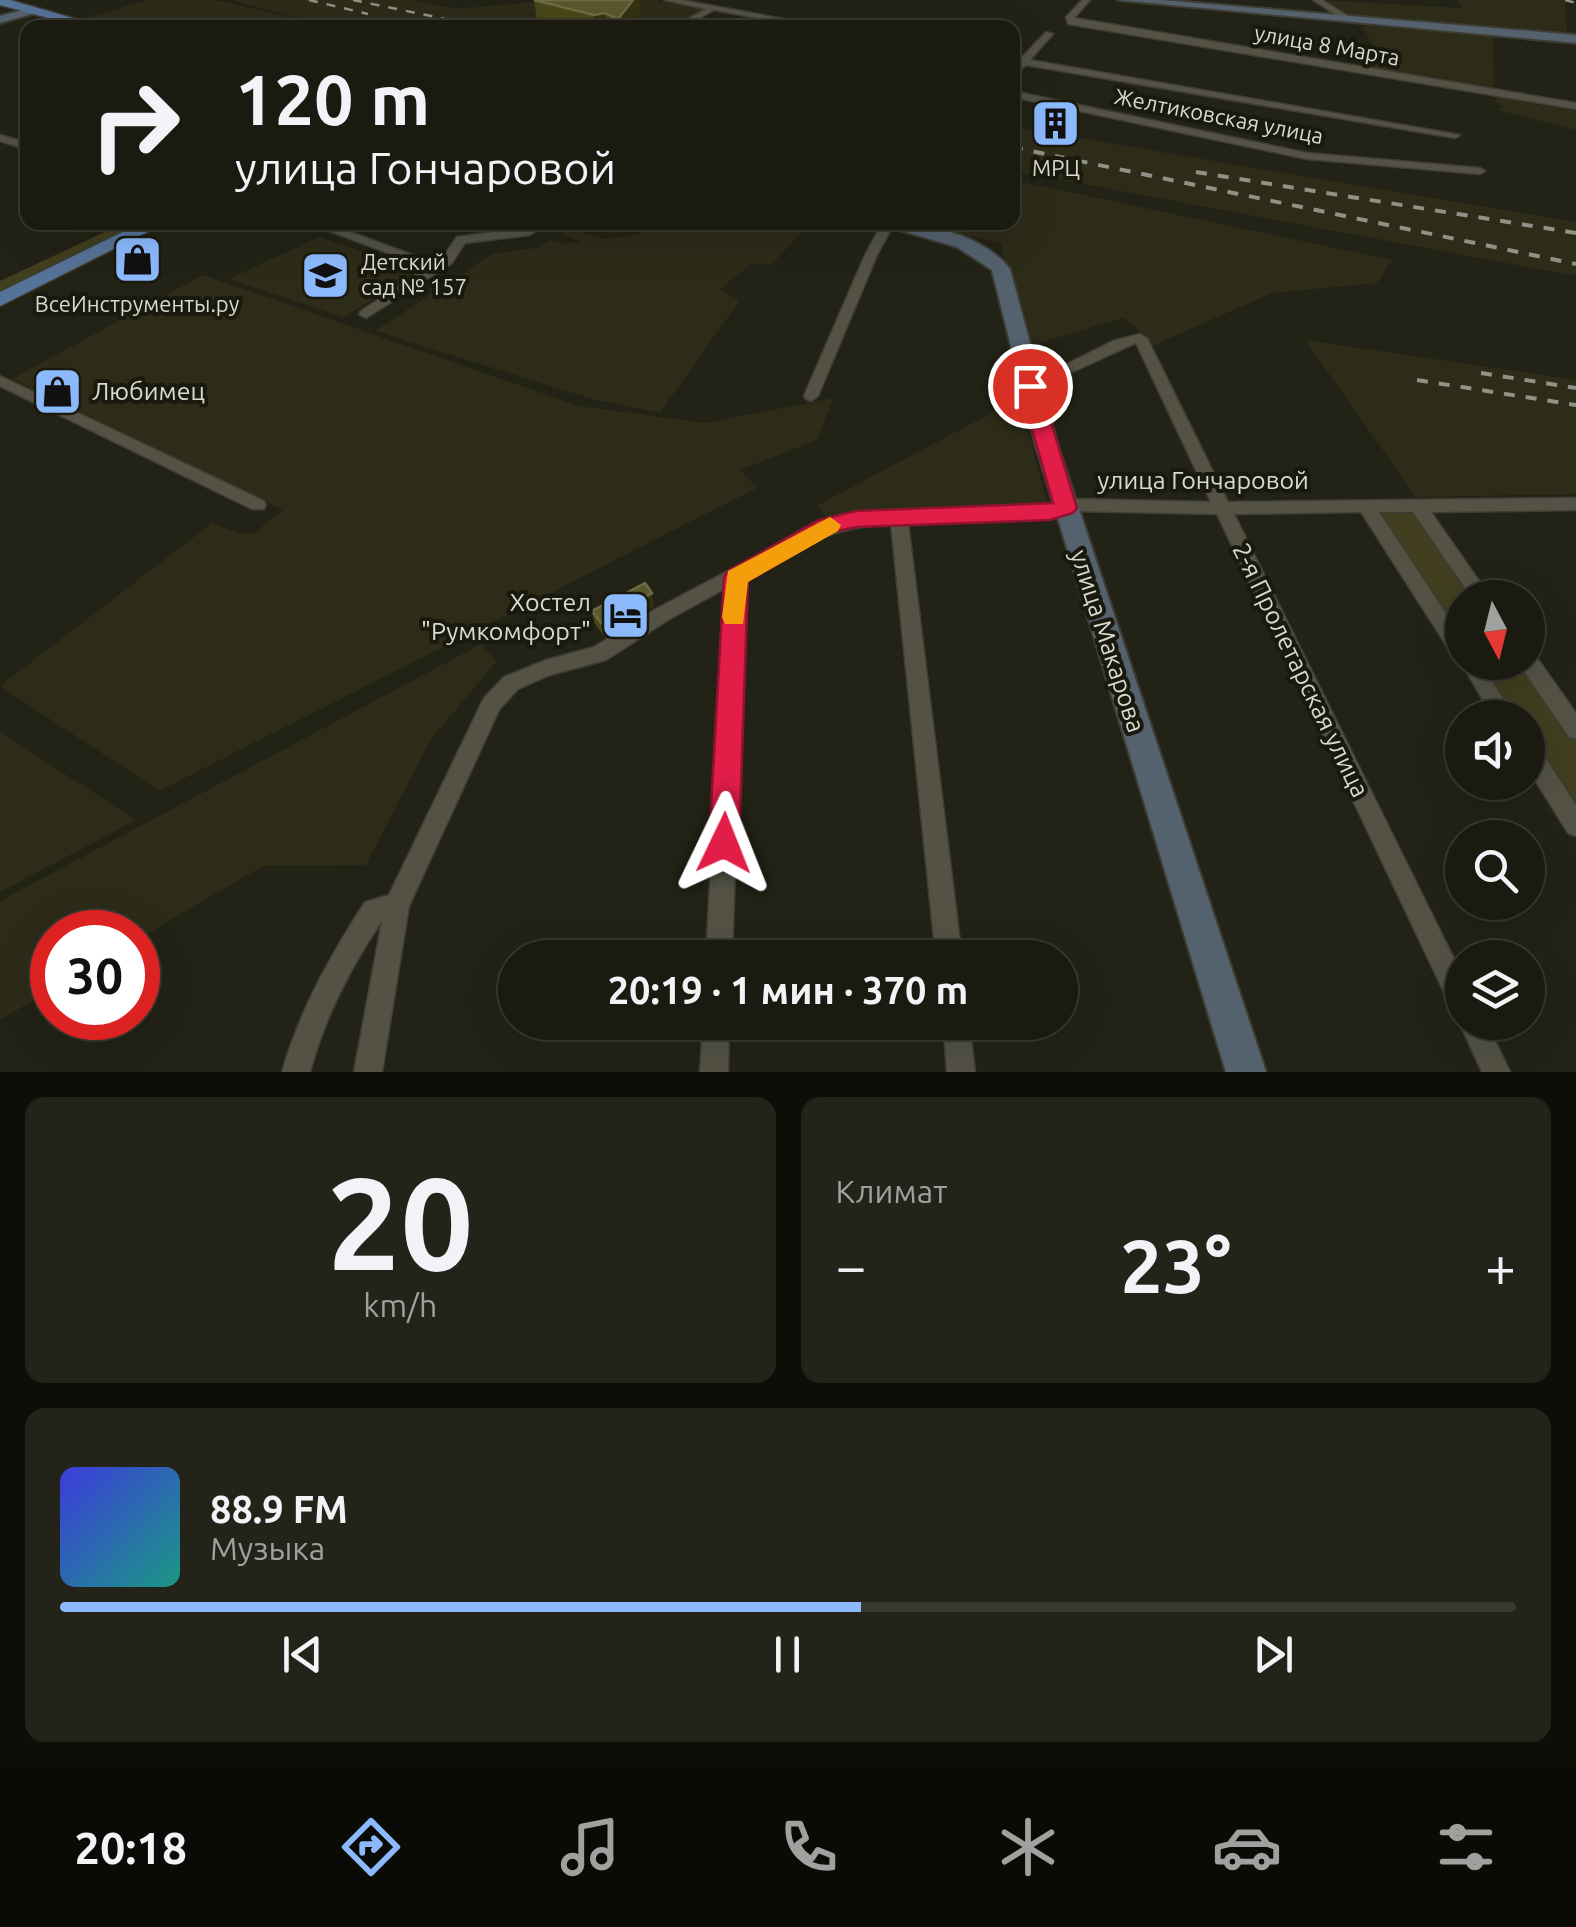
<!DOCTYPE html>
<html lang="ru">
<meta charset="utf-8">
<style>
body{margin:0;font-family:Ubuntu,sans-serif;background:#232319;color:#f1f3f6;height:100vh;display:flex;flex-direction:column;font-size:38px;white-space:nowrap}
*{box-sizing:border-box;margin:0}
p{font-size:32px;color:#9fa19f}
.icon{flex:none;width:55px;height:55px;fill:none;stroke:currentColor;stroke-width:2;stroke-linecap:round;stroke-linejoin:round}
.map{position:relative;height:1072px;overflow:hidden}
.side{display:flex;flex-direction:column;gap:25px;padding:25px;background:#0e0e09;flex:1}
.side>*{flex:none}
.guide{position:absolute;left:20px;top:20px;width:1000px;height:210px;border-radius:20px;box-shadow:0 10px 40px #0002,0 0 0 2px #383830;background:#1a1a10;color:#f1f3f6;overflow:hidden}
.needle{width:65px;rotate:173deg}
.fabs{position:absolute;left:1445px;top:580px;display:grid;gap:20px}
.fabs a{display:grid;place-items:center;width:100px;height:100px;border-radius:50%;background:#1a1a10;box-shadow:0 10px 40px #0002,0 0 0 2px #383830;font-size:50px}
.speed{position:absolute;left:30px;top:910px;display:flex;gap:20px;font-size:50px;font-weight:700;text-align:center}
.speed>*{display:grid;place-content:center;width:130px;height:130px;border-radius:50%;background:#1a1a10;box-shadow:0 10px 40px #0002,0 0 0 2px #383830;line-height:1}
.speed .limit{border:15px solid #d22;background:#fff;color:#111}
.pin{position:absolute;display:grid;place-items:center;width:85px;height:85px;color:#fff;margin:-42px;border:5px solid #fff;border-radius:50%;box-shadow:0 2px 10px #0007}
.me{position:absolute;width:110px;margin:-55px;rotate:2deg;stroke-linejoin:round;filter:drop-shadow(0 0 8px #0008)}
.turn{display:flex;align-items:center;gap:35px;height:210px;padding:0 50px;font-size:45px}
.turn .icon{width:130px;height:130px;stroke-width:2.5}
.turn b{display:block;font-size:70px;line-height:85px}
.big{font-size:75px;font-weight:600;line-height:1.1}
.side .tile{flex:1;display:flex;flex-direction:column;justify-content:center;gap:15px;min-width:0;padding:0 35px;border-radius:20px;background:#232319}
.side .dial{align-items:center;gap:0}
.dial b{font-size:130px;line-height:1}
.song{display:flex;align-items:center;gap:30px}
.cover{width:120px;height:120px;border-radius:15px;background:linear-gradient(135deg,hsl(240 70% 55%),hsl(170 70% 35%))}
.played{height:10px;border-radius:5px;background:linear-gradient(90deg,#8bb9fc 55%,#383830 55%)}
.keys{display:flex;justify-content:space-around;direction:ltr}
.heat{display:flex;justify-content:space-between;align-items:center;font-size:55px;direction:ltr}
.side .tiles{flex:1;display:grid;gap:25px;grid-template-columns:1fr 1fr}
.tile:last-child{grid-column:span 2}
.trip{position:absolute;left:498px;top:940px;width:580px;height:100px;border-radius:50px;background:#1a1a10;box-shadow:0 10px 40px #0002,0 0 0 2px #383830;font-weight:600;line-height:100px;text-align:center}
.tabs{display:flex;height:160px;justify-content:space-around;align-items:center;background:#0a0a06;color:#9fa19f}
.tabs .icon{width:70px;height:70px}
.tabs .current{color:#8bb9fc}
.tabs b{font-size:45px;color:#f1f3f6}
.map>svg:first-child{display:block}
.built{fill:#2d2c19}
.green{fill:#413f1f}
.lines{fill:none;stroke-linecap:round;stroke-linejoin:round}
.street-casing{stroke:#3e3d34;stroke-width:3}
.secondary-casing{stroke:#3e3d34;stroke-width:4}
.primary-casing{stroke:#3e3d34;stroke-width:3}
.street{fill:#535245;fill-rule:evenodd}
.secondary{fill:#54626e;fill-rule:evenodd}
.primary{fill:#557297;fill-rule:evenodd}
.rail-far1{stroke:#919187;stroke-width:2.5;stroke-dasharray:9 9;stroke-linecap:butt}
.rail{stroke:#919187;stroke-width:4;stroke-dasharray:11 11;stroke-linecap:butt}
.wall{fill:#4a4718}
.shaded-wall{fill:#34320f}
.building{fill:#59572c;stroke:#6d6b46;stroke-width:2.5}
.route{fill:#e11d48;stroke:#92132f;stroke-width:2.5}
.slow{fill:#f59e0b}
.labels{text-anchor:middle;stroke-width:8;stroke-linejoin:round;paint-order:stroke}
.far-street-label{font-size:22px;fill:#d9d9d1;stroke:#1a190d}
.far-poi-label{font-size:22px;fill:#d9d9d1;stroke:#1a190d}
.poi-label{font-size:25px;fill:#d9d9d1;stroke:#1a190d;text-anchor:start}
.street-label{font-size:25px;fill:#d9d9d1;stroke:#1a190d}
</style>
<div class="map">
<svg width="1576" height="1072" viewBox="0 0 1576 1072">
<rect width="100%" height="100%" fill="#232216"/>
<g class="built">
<path d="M 148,0 L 215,0 L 309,21 L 232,0 L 412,0 L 456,9 L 559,0 L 651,0 L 706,9 L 672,28 L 121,28 L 86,18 Z"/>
<path d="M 1321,0 L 1462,8 L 1458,0 L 1565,0 L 1567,34 L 1348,17 Z"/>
<path d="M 1369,26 L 1493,36 L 1494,88 L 1374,68 L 1375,49 L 1363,27 Z"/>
<path d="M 1496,97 L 1576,111 L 1576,130 L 1497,110 L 1503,106 L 1495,101 Z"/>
<path d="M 1013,127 L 1576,222 L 1576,276 L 1013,171 Z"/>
<path d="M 1013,180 L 1392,260 L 1377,283 L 1272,293 L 1152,346 L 1146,336 L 1123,318 L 1025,347 L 1001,243 L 916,223 L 1012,222 Z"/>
<path d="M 654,223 L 777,222 L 805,229 L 771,265 L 751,264 L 719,290 L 740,300 L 660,413 L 592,399 L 375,331 L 492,254 L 536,248 L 550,240 L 563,244 L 581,242 L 562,235 L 571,229 L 604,239 L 640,234 Z"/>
<path d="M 319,237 L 375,256 L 420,271 L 344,317 L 229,279 Z"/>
<path d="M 203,275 L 579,406 L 706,423 L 833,398 L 817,440 L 740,470 L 757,488 L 159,791 L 0,686 L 212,523 L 238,533 L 254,533 L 283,510 L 12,379 Z"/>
<path d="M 1305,340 L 1576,380 L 1576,494 L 1416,497 Z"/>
<path d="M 1020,398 L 1048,507 L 894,511 L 829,521 L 818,505 Z"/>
<path d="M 481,644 L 497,661 L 431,739 L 366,865 L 263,866 L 138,939 L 138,932 L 52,932 L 52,989 L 0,1020 L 0,901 Z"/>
<path d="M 0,732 L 136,820 L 0,892 Z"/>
</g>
<g class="green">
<path d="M 124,223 L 144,223 L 0,292 L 0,281 Z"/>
<path d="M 1380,511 L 1413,513 L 1434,535 L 1479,597 L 1462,598 L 1462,647 L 1384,524 Z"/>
<path d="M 1473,663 L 1524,663 L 1576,738 L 1576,814 L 1528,745 L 1528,718 L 1510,717 Z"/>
</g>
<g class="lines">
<defs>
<g id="street">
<path d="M 664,0 L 681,0 L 833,28 L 812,28 L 714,10 L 682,28 L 671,28 L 706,9 Z"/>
<path d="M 1082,0 L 1090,0 L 1074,18 L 1576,103 L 1576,109 L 1068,24 L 1066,17 Z"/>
<path d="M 1313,0 L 1322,0 L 1354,20 L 1347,22 Z"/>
<path d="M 1046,32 L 1053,34 L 1030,60 L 1460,135 L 1455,138 L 1026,65 L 1012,77 L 1012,68 Z"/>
<path d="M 1012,91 L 1307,153 L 1480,168 L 1485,171 L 1480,174 L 1307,159 L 1012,97 Z"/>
<path d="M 0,135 L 28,143 L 28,150 L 0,141 Z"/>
<path d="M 306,222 L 323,222 L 435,263 L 443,257 L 457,237 L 524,228 L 524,222 L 534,222 L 536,231 L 530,235 L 465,243 L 452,263 L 366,318 L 359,314 L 361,311 L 427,268 Z"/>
<path d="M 883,222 L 895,222 L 877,255 L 818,396 L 811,401 L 806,399 L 804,396 L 865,255 Z"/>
<path d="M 1140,334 L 1147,338 L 1228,502 L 1576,498 L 1576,510 L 1431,512 L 1491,598 L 1472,598 L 1413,512 L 1379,512 L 1462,638 L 1462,662 L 1480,662 L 1515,718 L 1493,718 L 1460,660 L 1455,659 L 1361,512 L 1234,514 L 1462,975 L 1462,1022 L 1486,1022 L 1510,1072 L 1482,1072 L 1459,1022 L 1462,1015 L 1453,1011 L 1217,514 L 1075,511 L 1050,518 L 908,523 L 962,958 L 936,958 L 891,524 C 829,526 798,549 745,578 L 732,958 L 706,958 L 726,588 L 668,620 L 606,660 L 550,675 L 518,689 L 499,710 L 409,906 L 382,1072 L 354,1072 L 382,921 C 350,968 325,1017 310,1072 L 282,1072 C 300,1010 330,956 365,902 L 389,895 L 484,698 L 504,677 L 546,660 L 594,647 L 654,610 L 807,529 L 856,513 L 1050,506 L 1075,499 L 1211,502 L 1136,343 L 1035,389 L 1025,389 L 1023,386 L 1113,341 Z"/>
<path d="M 0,376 L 264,501 L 266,505 L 264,509 L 252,509 L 0,386 Z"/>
<path d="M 1528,653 L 1535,655 L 1576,713 L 1576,739 L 1569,737 L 1521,667 L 1519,662 L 1528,662 Z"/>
<path d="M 1528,741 L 1536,744 L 1576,805 L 1576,836 L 1568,833 L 1528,769 Z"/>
<path d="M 703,1022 L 729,1022 L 728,1072 L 700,1072 Z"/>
<path d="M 943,1022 L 969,1022 L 975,1072 L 947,1072 Z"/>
</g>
<g id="secondary">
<path d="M 1118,0 L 1161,0 L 1576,35 L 1576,43 Z"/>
<path d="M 35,7 L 39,12 L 0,23 L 0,16 Z"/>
<path d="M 872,222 C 918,222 979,230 1010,269 L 1057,443 L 1266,1072 L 1226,1072 L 1035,443 L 992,270 L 957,247 Z"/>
</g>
<g id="primary">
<path d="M 0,0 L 10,0 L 107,28 L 85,28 L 0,5 Z"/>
<path d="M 143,222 L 167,222 L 0,306 L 0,292 Z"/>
</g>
</defs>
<use href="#street" class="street-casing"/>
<use href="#secondary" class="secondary-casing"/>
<use href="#primary" class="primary-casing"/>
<use href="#street" class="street"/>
<use href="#secondary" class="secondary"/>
<use href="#primary" class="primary"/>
<g class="rail-far1">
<path d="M 309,0 L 368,14"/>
<path d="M 353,0 L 489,28"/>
<path d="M 1565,0 L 1576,3"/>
</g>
<g class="rail">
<path d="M 1012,147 L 1576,264"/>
<path d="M 1196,172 L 1576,233"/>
<path d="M 1481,373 L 1576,388"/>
<path d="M 1417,380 L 1576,405"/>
</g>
</g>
<g class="wall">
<path d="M 534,0 L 640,0 L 638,16 L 628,28 L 569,28 L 537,19 Z"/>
<path d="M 654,606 L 604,636 L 595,624 L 592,611 Z"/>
</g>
<g class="shaded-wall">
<path d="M 633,0 L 640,0 L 638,16 L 628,28 L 619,28 L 618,19 Z"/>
<path d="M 605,13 L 607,28 L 596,28 L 594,15 Z"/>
<path d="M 652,593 L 654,606 L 604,636 L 601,623 Z"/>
</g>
<g class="building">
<path d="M 534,0 L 633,0 L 618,19 L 605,13 L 594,15 Z"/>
<path d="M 645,583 L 652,593 L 601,623 L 592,611 Z"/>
</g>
<path class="route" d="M 1030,380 L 1040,386 L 1077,508 L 1073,513 L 1050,520 L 856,527 L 833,532 L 748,581 L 739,843 L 735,854 L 724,858 L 714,854 L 709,843 L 724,577 L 728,571 L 819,520 L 856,511 L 1053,503 L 1020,386 Z"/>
<path class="slow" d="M 830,517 L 841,525 L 838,531 L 748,582 L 743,624 L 725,624 L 722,617 L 728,571 Z"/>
<defs>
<symbol id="building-square" viewBox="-11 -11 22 22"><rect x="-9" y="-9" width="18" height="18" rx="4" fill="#8bb9fc" stroke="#1a190d"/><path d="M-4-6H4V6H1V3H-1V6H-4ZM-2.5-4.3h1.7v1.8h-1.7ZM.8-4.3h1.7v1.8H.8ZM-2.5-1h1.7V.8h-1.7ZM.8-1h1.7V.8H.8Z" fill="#111"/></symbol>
<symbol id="shop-square" viewBox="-11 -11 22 22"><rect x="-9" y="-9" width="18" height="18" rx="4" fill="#8bb9fc" stroke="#1a190d"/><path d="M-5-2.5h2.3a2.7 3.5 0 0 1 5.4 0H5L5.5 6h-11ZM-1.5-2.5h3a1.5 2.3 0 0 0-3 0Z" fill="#111"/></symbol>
<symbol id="school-square" viewBox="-11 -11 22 22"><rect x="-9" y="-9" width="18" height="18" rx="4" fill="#8bb9fc" stroke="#1a190d"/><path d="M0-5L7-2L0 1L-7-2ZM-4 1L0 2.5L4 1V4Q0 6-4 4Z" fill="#111"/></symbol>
<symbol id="hotel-square" viewBox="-11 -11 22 22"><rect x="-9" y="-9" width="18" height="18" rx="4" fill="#8bb9fc" stroke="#1a190d"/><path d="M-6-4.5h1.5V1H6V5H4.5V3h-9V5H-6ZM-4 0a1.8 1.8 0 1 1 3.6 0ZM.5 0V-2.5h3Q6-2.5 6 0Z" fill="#111"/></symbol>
</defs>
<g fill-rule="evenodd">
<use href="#building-square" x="1028" y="96" width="55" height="55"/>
<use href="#shop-square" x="110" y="232" width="55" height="55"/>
<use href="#school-square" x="298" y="248" width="55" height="55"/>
<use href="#shop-square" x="30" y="364" width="55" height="55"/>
<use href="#hotel-square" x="598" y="588" width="55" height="55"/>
</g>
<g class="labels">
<g class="far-street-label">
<text transform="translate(1327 45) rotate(10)" y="8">улица 8 Марта</text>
<text transform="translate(1219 116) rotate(11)" y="8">Желтиковская улица</text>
</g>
<g class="far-poi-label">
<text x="1056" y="176">МРЦ</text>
<text x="361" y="270" text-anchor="start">Детский<tspan x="361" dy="25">сад № 157</tspan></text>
<text x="137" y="312">ВсеИнструменты.ру</text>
</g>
<g class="poi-label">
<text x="92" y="400">Любимец</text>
<text x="591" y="611" text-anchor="end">Хостел<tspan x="591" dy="29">"Румкомфорт"</tspan></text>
</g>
<g class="street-label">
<text x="1203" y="489">улица Гончаровой</text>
<text transform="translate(1108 641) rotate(72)" y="9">улица Макарова</text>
<text transform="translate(1301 670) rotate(64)" y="9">2-я Пролетарская улица</text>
</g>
</g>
</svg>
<div class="fabs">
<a><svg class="needle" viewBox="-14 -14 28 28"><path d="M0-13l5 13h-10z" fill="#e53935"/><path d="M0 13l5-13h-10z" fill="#9fa19f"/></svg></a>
<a><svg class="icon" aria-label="sound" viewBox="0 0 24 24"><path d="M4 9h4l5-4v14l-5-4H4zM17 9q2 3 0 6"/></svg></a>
<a><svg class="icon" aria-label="search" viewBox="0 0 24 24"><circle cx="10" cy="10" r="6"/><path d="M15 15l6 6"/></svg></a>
<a><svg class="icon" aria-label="layers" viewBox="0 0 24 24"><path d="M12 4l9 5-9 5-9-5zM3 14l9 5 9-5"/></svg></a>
</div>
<div class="speed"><div class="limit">30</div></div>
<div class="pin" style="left:1030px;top:386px;background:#d93025"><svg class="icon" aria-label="arrive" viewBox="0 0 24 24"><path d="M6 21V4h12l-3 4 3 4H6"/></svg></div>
<svg class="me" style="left:724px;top:843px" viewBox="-20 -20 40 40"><path d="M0-17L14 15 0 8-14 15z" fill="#e11d48" stroke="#fff" stroke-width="4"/></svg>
<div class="trip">20:19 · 1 мин · 370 m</div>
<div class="guide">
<div class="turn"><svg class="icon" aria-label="right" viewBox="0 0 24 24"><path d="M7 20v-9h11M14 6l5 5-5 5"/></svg><div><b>120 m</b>улица Гончаровой</div></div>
</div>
</div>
<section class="side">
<div class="tiles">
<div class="tile dial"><b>20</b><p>km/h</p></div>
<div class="tile"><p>Климат</p>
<div class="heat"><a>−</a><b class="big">23°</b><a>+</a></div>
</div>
<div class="tile">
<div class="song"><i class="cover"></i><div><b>88.9 FM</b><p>Музыка</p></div></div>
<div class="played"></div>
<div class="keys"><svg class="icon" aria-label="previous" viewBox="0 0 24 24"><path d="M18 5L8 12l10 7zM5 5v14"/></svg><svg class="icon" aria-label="pause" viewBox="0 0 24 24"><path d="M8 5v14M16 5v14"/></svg><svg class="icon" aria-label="next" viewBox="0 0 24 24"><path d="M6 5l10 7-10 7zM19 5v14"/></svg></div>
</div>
</div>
</section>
<nav class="tabs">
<b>20:18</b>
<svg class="icon current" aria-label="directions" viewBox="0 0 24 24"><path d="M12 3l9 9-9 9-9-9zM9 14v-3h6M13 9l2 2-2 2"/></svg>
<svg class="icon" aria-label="music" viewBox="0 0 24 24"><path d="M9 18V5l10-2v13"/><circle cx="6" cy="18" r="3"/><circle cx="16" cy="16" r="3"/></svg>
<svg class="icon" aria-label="phone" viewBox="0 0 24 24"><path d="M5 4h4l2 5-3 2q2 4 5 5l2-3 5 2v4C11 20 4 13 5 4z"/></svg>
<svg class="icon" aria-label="climate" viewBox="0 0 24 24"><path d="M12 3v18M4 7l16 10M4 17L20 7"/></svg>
<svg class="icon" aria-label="car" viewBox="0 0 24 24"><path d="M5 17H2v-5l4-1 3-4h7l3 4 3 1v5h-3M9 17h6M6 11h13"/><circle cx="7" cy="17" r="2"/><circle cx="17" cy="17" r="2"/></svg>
<svg class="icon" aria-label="filters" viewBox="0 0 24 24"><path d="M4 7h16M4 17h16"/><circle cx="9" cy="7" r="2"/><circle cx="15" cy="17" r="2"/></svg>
</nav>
